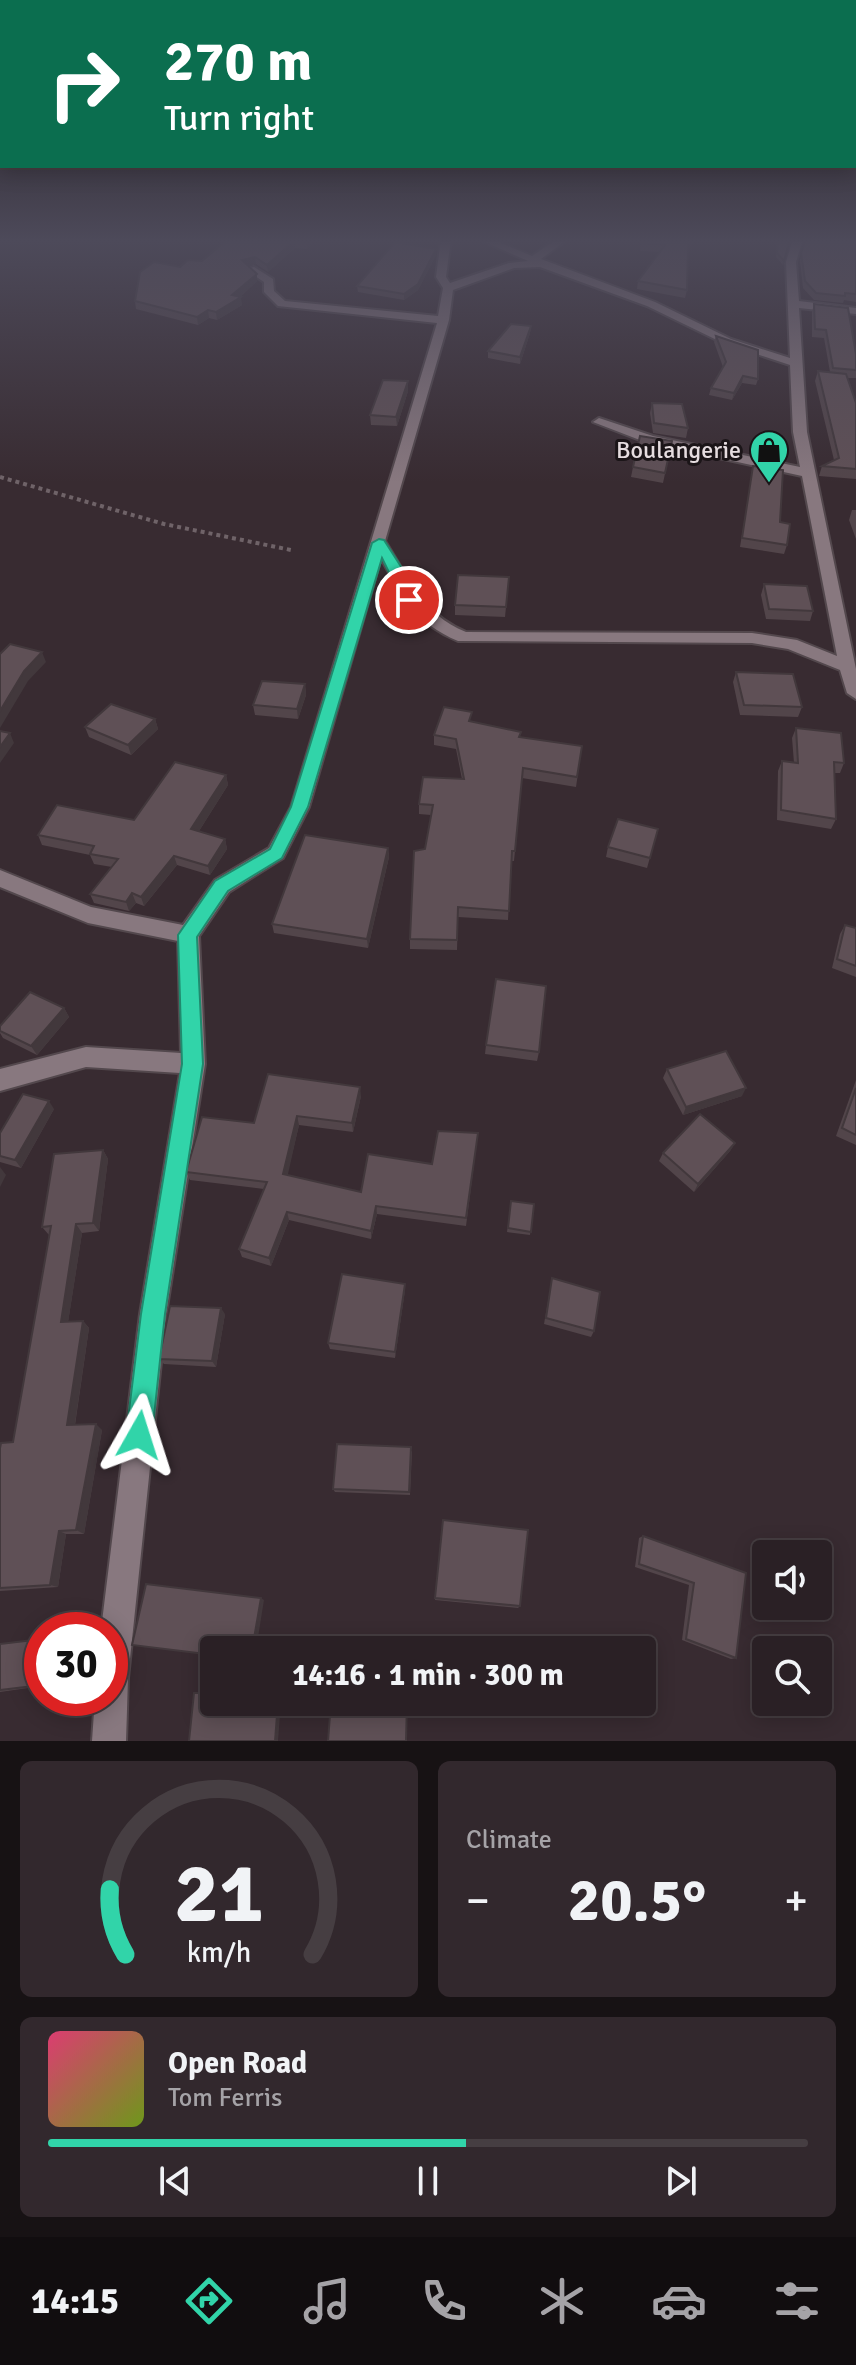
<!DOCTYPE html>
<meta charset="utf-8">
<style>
body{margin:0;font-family:Signika,sans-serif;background:#32282d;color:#f1f3f6;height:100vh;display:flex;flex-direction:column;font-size:30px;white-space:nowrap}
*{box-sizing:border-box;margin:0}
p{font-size:26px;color:#a5a3a7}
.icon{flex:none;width:44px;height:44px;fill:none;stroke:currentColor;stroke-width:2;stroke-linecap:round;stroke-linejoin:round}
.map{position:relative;height:1741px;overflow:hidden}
.panel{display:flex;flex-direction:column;gap:20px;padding:20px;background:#171214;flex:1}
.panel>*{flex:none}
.banner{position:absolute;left:0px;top:0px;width:856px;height:168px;box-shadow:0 4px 20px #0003,0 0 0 2px #463e42;background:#0b6e4f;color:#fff;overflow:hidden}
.buttons{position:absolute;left:752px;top:1540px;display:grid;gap:16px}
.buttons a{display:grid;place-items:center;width:80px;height:80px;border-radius:8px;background:#2a2025;box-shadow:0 4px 20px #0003,0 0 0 2px #463e42;font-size:40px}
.speed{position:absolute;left:24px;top:1612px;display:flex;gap:16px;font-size:40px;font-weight:700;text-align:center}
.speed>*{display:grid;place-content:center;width:104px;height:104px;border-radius:50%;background:#2a2025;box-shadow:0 4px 20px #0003,0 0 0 2px #463e42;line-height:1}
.speed .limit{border:12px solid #d22;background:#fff;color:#111}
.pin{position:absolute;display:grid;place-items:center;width:68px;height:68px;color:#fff;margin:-34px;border:4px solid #fff;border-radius:50%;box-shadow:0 2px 8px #0007}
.me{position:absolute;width:88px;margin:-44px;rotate:6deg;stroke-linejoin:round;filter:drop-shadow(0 0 6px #0008)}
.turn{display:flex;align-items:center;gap:28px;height:168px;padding:0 32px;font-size:36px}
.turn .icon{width:104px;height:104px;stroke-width:2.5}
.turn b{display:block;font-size:56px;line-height:68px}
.big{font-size:60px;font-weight:700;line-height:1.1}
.panel .widget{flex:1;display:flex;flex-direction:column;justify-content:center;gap:12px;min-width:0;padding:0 28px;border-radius:12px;background:#32282d}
.panel .dial{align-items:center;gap:0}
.dial svg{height:208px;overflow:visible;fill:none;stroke:#463e42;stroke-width:7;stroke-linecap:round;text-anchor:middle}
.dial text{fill:#f1f3f6;stroke:none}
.song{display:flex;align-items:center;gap:24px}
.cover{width:96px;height:96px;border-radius:12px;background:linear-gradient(135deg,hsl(340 70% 55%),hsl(80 70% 35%))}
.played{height:8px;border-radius:4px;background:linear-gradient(90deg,#31d4a9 55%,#463e42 55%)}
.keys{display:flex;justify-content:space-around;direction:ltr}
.heat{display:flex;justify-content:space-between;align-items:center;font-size:44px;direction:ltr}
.panel .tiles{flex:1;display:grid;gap:20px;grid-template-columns:1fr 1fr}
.widget:last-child{grid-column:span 2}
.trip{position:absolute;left:200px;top:1636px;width:456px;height:80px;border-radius:8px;background:#2a2025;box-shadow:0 4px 20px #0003,0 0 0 2px #463e42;font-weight:700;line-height:80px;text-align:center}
.menu{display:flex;height:128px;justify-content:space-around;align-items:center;background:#110d0f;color:#a5a3a7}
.menu .icon{width:56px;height:56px}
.menu .selected{color:#31d4a9}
.menu b{font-size:36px;color:#f1f3f6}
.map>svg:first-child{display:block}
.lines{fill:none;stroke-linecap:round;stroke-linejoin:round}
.street-casing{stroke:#53484d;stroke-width:4}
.path{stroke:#6f6368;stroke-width:4;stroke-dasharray:4 4;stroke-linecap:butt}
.street{fill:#88787f;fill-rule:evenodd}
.wall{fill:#52454a}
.shaded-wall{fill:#42383c}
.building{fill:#5f5056;stroke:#42383c;stroke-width:2}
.route{fill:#31d4a9;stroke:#208a6e;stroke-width:2}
.labels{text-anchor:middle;stroke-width:6;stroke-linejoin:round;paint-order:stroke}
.far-poi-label{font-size:24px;fill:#e6dde0;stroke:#1b1518;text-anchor:end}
</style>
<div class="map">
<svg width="856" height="1741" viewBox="0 0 856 1741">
<rect width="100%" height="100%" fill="#382b31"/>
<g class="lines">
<defs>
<path id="street" d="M 441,239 L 451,239 L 446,277 L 450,283 L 509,263 L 528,261 L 478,239 L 491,239 L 532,256 L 557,239 L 568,239 L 541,259 L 655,302 L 731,339 L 790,358 L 786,262 L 793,239 L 803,239 L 796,262 L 799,301 L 856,308 L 856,314 L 799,308 L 807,432 L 856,669 L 856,699 L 847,693 L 840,670 L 788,649 L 752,643 L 458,641 C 417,624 401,596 381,558 L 309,807 L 283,858 L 229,892 L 199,936 L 205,1064 L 166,1314 L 128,1678 L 126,1741 L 92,1741 L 95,1698 L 110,1698 L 110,1630 L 101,1630 L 140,1314 L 180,1073 L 86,1067 L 0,1091 L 0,1069 L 86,1047 L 181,1053 L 178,941 L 88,923 L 0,887 L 0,870 L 91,907 L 183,925 L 215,880 L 269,848 L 291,807 L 437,323 L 278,306 L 264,292 L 264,282 L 245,269 L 254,267 L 273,279 L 274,291 L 285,301 L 438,316 L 443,288 L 436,277 ZM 540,267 L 647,306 L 723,343 L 790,365 L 793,432 L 800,467 L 653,436 L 599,418 L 593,422 L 645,442 L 802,476 L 837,656 L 797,640 L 752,633 L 466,632 C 422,614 409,579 385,541 L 449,320 L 453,290 L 514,268 Z"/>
</defs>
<use href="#street" class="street-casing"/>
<path class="path" d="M 0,477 L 164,524 L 291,550"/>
<use href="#street" class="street"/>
</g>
<g class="wall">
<path d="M 228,239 L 317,239 L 307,249 L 295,248 L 268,272 L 256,264 L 248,266 L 257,281 L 240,297 L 242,305 L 217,320 L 209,318 L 198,325 L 136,309 L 135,301 L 180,267 L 202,261 Z"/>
<path d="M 641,239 L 695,239 L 687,251 L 687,290 L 685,298 L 637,289 L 638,281 L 660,252 L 640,251 Z"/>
<path d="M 777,239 L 790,239 L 783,265 L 776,257 Z"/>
<path d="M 806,239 L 831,241 L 856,239 L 856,302 L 844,300 L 843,303 L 814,300 L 803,288 L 800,260 Z"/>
<path d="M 436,249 L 436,255 L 418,290 L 404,300 L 358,292 L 357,286 Z"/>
<path d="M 814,304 L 856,354 L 856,378 L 847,378 L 856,403 L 856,479 L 819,476 L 822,466 L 834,460 L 815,381 L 818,371 L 830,372 L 824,338 L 812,337 L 812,312 Z"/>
<path d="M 531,326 L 530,333 L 520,364 L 488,358 L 488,351 Z"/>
<path d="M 716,336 L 758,379 L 756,385 L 742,383 L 732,400 L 709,395 L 711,388 L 723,367 L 714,342 Z"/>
<path d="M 408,391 L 397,426 L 371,425 L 370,415 Z"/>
<path d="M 652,403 L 688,428 L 686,438 L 653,433 L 650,413 Z"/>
<path d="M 672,441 L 663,483 L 631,477 L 633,467 Z"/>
<path d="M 753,466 L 780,522 L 787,545 L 784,554 L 740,547 Z"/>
<path d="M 852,510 L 856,510 L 856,539 L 849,520 Z"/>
<path d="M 509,577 L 505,617 L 455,615 L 455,605 Z"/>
<path d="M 764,584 L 813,611 L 810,621 L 766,619 L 761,595 Z"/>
<path d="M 736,672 L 802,707 L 798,717 L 740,715 L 733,682 Z"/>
<path d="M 305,684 L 306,695 L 298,719 L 255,715 L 253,705 Z"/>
<path d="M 155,719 L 158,729 L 131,755 L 89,737 L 85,727 Z"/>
<path d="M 472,721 L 521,737 L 582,746 L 576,787 L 522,778 L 514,861 L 511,861 L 508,920 L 458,917 L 457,950 L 410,949 L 410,939 L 431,815 L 419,814 L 419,804 L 462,779 L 456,749 L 434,745 L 434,735 Z"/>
<path d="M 796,728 L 844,763 L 840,773 L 834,773 L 836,819 L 831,829 L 777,820 L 778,771 L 782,761 L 794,763 L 792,738 Z"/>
<path d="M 226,775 L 228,785 L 199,831 L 225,839 L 227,849 L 210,875 L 177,865 L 144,906 L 136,903 L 129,911 L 94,903 L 90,894 L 112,867 L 94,864 L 90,855 L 42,845 L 38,835 L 134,820 Z"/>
<path d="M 658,829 L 647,868 L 606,857 L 608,847 Z"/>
<path d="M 388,848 L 389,857 L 368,948 L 274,933 L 272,924 Z"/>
<path d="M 845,925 L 856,928 L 856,977 L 832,968 L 840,934 Z"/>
<path d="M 64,1008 L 69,1017 L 37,1055 L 3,1038 L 0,1033 L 0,1026 Z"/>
<path d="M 486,1045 L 539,1052 L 537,1061 L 485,1054 Z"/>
<path d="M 667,1069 L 742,1096 L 683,1115 L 663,1078 Z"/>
<path d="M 856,1080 L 856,1145 L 836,1136 Z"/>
<path d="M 361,1096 L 353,1132 L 299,1125 L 287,1175 L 361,1192 L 432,1164 L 478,1133 L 466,1226 L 377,1214 L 371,1239 L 289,1220 L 271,1266 L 242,1257 L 239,1249 L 264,1189 L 190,1180 L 186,1172 L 254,1123 Z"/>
<path d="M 54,1109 L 21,1168 L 0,1162 L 0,1133 Z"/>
<path d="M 735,1143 L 730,1151 L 694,1192 L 659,1161 L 663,1153 Z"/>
<path d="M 103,1150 L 108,1159 L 99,1231 L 82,1233 L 68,1322 L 83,1321 L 89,1328 L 75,1425 L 102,1430 L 84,1534 L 66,1534 L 58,1587 L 0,1591 L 0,1448 L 13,1442 L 49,1235 L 42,1227 Z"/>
<path d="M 511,1201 L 534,1204 L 530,1235 L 507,1232 Z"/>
<path d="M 552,1278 L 594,1331 L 591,1337 L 544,1324 Z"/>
<path d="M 405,1290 L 395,1358 L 330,1349 L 328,1343 Z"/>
<path d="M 225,1314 L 216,1367 L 164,1364 L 159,1359 Z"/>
<path d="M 412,1451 L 410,1495 L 335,1492 L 333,1489 Z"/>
<path d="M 443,1520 L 520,1606 L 518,1608 L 435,1600 Z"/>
<path d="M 643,1536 L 746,1573 L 736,1658 L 731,1659 L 682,1640 L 689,1585 L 635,1567 L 639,1538 Z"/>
<path d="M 42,1639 L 42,1686 L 0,1692 L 0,1644 Z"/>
</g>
<g class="shaded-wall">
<path d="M 310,239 L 317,239 L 307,249 L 307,242 Z"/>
<path d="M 692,239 L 695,239 L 686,253 L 688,245 Z"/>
<path d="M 294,241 L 295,248 L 268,272 L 267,265 Z"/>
<path d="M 436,249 L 436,255 L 418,290 L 404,300 L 404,294 Z"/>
<path d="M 255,257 L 256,264 L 242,267 L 242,260 Z"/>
<path d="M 257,274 L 257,281 L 236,301 L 241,297 L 242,305 L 217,320 L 216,312 L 232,295 Z"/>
<path d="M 208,310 L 209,318 L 198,325 L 197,317 Z"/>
<path d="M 531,326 L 530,333 L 520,364 L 520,357 Z"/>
<path d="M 743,376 L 742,383 L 732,400 L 734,393 Z"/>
<path d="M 408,381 L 408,391 L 397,426 L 396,417 Z"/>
<path d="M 42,652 L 46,662 L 28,681 L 0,728 L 0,711 L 24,671 Z"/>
<path d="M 305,684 L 306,695 L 298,719 L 297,709 Z"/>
<path d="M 155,719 L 158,729 L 131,755 L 128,745 Z"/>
<path d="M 10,733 L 14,743 L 0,763 L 0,747 Z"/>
<path d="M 226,775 L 228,785 L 194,839 L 191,829 Z"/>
<path d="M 225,839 L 227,849 L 210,875 L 208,866 Z"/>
<path d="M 388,848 L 389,857 L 368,948 L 367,939 Z"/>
<path d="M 174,856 L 177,865 L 144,906 L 141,897 Z"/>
<path d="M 132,893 L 136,903 L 129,911 L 126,902 Z"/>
<path d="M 64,1008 L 69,1017 L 37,1055 L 31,1046 Z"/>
<path d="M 360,1087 L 361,1096 L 353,1132 L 352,1123 Z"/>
<path d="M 746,1088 L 742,1096 L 683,1115 L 686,1107 Z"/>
<path d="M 49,1101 L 54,1109 L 21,1168 L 15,1160 Z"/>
<path d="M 297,1116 L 299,1125 L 286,1183 L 283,1174 Z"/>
<path d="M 735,1143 L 730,1151 L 694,1192 L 698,1184 Z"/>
<path d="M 103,1150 L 108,1159 L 99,1231 L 93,1223 Z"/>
<path d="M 0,1167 L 6,1175 L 0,1187 Z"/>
<path d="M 376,1206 L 377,1214 L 371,1239 L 371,1231 Z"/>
<path d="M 287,1212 L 289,1220 L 271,1266 L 269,1258 Z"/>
<path d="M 76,1224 L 82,1233 L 67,1329 L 61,1322 Z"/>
<path d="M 405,1284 L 405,1290 L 395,1358 L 395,1352 Z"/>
<path d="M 221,1308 L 225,1314 L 216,1367 L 212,1361 Z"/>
<path d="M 83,1321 L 89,1328 L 74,1430 L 67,1425 Z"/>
<path d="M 96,1424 L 102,1430 L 84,1534 L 76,1530 Z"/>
<path d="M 59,1531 L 66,1534 L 58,1587 L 50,1585 Z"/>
<path d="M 261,1598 L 264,1600 L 256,1650 L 252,1650 Z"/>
<path d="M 278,1702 L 281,1702 L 278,1741 L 275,1741 Z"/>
</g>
<g class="building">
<path d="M 228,239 L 310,239 L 307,242 L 294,241 L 267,265 L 255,257 L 242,260 L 257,274 L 232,295 L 241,297 L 216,312 L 208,310 L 197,317 L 135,301 L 140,272 L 154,262 L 180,267 L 188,260 L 202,261 Z"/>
<path d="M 641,239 L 692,239 L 688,245 L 687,290 L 638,281 L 665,245 L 641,243 Z"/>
<path d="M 778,239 L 790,239 L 784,261 L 777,253 Z"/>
<path d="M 806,239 L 818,239 L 831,241 L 832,239 L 856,239 L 856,294 L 845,293 L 845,296 L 816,293 L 805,281 L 801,253 Z"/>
<path d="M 395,242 L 436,249 L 418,284 L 404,294 L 357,286 Z"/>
<path d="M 814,304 L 848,308 L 856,354 L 856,370 L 833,368 L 826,330 L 815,329 Z"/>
<path d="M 511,324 L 531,326 L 520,357 L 488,351 Z"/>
<path d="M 716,336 L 758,350 L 758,379 L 743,376 L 734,393 L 711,388 L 726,362 Z"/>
<path d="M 818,371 L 846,374 L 856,403 L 856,469 L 822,466 L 839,458 Z"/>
<path d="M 383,380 L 408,381 L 396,417 L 370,415 Z"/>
<path d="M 652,403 L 682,404 L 688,428 L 654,423 Z"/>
<path d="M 640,436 L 672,441 L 665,473 L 633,467 Z"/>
<path d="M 753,466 L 783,470 L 780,522 L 790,524 L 787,545 L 742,538 Z"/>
<path d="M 458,575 L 509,577 L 506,607 L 455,605 Z"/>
<path d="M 764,584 L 807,586 L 813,611 L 769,609 Z"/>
<path d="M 10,644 L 42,652 L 24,671 L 0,711 L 0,654 Z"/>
<path d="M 736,672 L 793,674 L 802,707 L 744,705 Z"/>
<path d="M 262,681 L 305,684 L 297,709 L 253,705 Z"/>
<path d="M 111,704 L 155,719 L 128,745 L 85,727 Z"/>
<path d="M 444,707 L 472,712 L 469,721 L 521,732 L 519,737 L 582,746 L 577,777 L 523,768 L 515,851 L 512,851 L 509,911 L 458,907 L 457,940 L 410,939 L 414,851 L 425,849 L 433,805 L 419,804 L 423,777 L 464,779 L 456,739 L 434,735 Z"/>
<path d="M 796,728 L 841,733 L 844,763 L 834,762 L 836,819 L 781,810 L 782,761 L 798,763 Z"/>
<path d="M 0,731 L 10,733 L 0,747 Z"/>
<path d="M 175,762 L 226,775 L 191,829 L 225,839 L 208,866 L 174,856 L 141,897 L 132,893 L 126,902 L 90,894 L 118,859 L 90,854 L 94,846 L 38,835 L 57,805 L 134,820 Z"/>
<path d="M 618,819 L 658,829 L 650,858 L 608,847 Z"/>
<path d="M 305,835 L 388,848 L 367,939 L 272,924 Z"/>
<path d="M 845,925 L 856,928 L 856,966 L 837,959 Z"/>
<path d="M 496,979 L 546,986 L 539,1052 L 486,1045 Z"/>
<path d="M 30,992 L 64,1008 L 31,1046 L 0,1031 L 0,1026 Z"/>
<path d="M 726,1051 L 746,1088 L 686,1107 L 667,1069 Z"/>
<path d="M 268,1074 L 360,1087 L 352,1123 L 297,1116 L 283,1174 L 361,1192 L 368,1154 L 432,1164 L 438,1131 L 478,1133 L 466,1218 L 376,1206 L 371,1231 L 287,1212 L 269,1258 L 239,1249 L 267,1182 L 186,1172 L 202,1117 L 254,1123 Z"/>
<path d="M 856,1088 L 856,1135 L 842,1128 Z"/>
<path d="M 23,1094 L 49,1101 L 15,1160 L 0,1156 L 0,1133 Z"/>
<path d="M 700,1114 L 735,1143 L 698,1184 L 663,1153 Z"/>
<path d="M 103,1150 L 93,1223 L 76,1224 L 61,1322 L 83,1321 L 67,1425 L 96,1424 L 76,1530 L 59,1531 L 50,1585 L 0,1588 L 0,1448 L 1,1443 L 13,1442 L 51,1226 L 42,1227 L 54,1154 Z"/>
<path d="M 511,1201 L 534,1204 L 531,1232 L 508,1228 Z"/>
<path d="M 342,1274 L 405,1284 L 395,1352 L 328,1343 Z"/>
<path d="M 552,1278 L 600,1292 L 594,1331 L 546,1318 Z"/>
<path d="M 170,1306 L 221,1308 L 212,1361 L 159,1359 Z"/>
<path d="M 337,1444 L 411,1447 L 409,1492 L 333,1489 Z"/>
<path d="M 443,1520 L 528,1530 L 520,1606 L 435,1598 Z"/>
<path d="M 643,1536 L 746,1573 L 736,1658 L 686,1639 L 694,1583 L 639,1564 Z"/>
<path d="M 146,1584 L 261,1598 L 252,1650 L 214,1650 L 214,1655 L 132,1645 Z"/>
<path d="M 42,1639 L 42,1685 L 0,1690 L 0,1644 Z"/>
<path d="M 194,1693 L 214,1693 L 214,1702 L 278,1702 L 275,1741 L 189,1741 Z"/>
<path d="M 331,1702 L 407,1702 L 406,1741 L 328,1741 Z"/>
</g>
<linearGradient id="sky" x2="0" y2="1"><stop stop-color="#1f181b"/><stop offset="0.5" stop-color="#4d4a5a"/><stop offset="1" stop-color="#4d4a5a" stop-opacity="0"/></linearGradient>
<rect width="856" height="482" fill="url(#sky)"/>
<path class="route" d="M 379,539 L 384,540 L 407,576 L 416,600 L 404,603 L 382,558 L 308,807 L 282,858 L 228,891 L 197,937 L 203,1064 L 165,1314 L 152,1435 L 148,1444 L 139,1448 L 130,1444 L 126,1435 L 141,1314 L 182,1064 L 178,935 L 215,881 L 270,849 L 291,807 L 372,543 Z"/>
<defs>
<symbol id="shop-pin" viewBox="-11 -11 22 30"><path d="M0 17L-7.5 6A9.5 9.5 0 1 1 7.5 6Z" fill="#31d4a9" stroke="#1b1518"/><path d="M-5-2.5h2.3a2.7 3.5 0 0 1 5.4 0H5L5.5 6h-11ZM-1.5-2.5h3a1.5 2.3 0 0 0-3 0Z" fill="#111"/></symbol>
</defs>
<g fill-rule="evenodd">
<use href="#shop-pin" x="747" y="428" width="44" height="60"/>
</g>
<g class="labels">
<g class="far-poi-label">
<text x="741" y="458">Boulangerie</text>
</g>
</g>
</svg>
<div class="buttons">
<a><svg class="icon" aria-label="sound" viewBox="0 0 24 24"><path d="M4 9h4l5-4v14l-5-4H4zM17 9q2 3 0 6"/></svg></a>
<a><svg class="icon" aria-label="search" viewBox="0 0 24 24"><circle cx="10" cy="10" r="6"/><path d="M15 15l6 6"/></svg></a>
</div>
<div class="speed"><div class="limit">30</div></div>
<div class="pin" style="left:409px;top:600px;background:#d93025"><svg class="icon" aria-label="arrive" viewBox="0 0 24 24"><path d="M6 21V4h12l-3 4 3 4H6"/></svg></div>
<svg class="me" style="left:139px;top:1435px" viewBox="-20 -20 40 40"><path d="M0-17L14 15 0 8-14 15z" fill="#31d4a9" stroke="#fff" stroke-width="4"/></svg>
<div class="trip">14:16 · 1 min · 300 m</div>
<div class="banner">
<div class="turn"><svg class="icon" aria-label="right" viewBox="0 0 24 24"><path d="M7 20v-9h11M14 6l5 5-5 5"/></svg><div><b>270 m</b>Turn right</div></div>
</div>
</div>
<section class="panel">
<div class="tiles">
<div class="widget dial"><svg viewBox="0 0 100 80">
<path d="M14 69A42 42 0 1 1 86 69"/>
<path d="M14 69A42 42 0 0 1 8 44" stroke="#31d4a9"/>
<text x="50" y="56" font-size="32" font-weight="700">21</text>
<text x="50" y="72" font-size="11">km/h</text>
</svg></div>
<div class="widget"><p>Climate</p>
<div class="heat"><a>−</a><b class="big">20.5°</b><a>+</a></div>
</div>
<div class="widget">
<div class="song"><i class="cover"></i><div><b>Open Road</b><p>Tom Ferris</p></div></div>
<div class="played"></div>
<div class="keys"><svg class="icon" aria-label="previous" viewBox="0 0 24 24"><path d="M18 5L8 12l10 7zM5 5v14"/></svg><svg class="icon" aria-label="pause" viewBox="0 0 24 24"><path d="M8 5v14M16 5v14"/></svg><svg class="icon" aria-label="next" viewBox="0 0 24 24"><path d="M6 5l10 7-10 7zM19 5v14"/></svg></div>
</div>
</div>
</section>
<nav class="menu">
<b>14:15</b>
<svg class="icon selected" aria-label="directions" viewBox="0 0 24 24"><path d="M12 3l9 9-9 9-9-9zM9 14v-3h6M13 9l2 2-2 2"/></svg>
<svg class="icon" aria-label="music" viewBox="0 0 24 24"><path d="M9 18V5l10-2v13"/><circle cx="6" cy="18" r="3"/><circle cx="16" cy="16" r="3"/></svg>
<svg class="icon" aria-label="phone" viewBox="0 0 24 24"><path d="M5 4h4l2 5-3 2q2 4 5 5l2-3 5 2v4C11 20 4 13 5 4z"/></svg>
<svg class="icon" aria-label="climate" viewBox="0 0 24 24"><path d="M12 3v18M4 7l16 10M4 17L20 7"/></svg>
<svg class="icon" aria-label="car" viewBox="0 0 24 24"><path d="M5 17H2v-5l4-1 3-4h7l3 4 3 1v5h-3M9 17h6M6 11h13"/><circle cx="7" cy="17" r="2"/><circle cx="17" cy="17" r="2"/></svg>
<svg class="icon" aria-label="filters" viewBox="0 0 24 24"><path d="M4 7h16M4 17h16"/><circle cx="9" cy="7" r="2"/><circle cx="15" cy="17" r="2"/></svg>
</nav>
